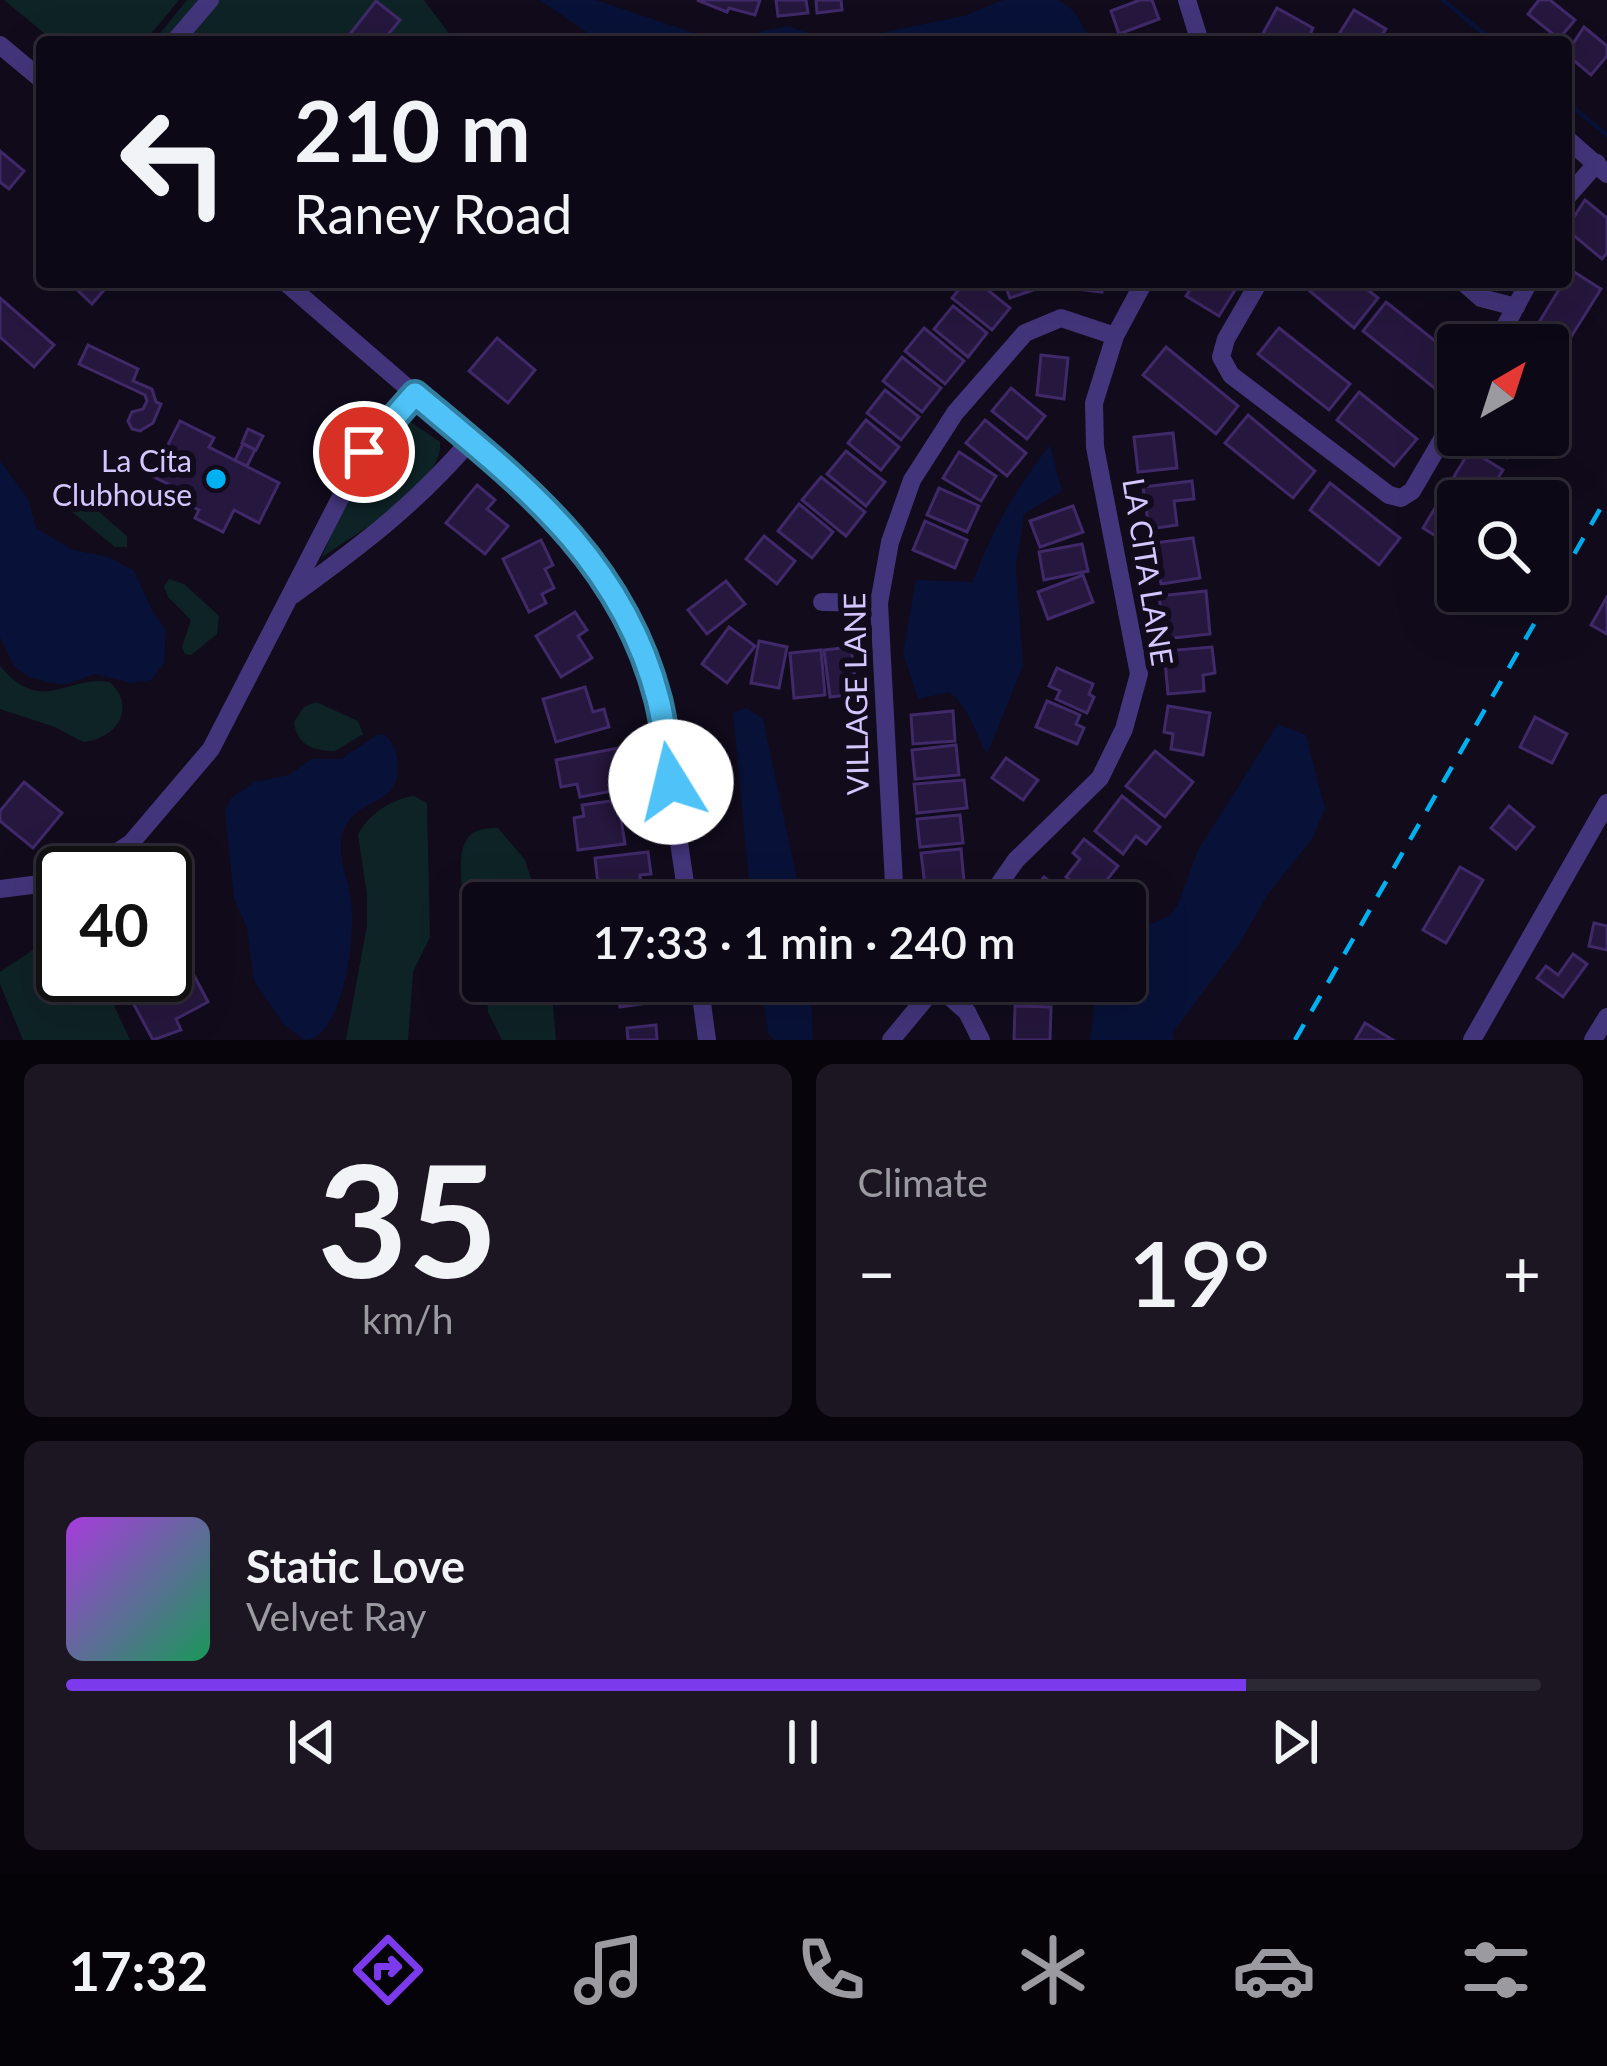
<!DOCTYPE html>
<meta charset="utf-8">
<style>
body{margin:0;font-family:Lato,sans-serif;background:#1b1622;color:#f1f3f6;height:100vh;display:flex;flex-direction:column;font-size:45px;white-space:nowrap}
*{box-sizing:border-box;margin:0}
p{font-size:39px;color:#9a9aa0}
.icon{flex:none;width:66px;height:66px;fill:none;stroke:currentColor;stroke-width:2;stroke-linecap:round;stroke-linejoin:round}
.map{position:relative;height:1040px;overflow:hidden}
.drawer{display:flex;flex-direction:column;gap:24px;padding:24px;background:#07040c;flex:1}
.drawer>*{flex:none}
.hud{position:absolute;left:36px;top:36px;width:1536px;height:252px;border-radius:12px;box-shadow:0 12px 48px #0002,0 0 0 3px #2d2934;background:#0d0815;color:#f1f3f6;overflow:hidden}
.needle{width:78px;rotate:39deg}
.fabs{position:absolute;left:1437px;top:324px;display:grid;gap:24px}
.fabs a{display:grid;place-items:center;width:132px;height:132px;border-radius:12px;background:#0d0815;box-shadow:0 12px 48px #0002,0 0 0 3px #2d2934;font-size:60px}
.speed{position:absolute;left:36px;top:846px;display:flex;gap:24px;font-size:60px;font-weight:700;text-align:center}
.speed>*{display:grid;place-content:center;width:156px;height:156px;border-radius:50%;background:#0d0815;box-shadow:0 12px 48px #0002,0 0 0 3px #2d2934;line-height:1}
.speed .limit{border:6px solid #111;border-radius:18px;background:#fff;color:#111}
.pin{position:absolute;display:grid;place-items:center;width:102px;height:102px;color:#fff;margin:-51px;border:6px solid #fff;border-radius:50%;box-shadow:0 3px 12px #0007}
.me{position:absolute;width:132px;margin:-66px;rotate:351deg;stroke-linejoin:round;filter:drop-shadow(0 0 9px #0008)}
.turn{display:flex;align-items:center;gap:42px;height:252px;padding:0 60px;font-size:54px}
.turn .icon{width:156px;height:156px;stroke-width:2.5}
.turn b{display:block;font-size:84px;line-height:102px}
.big{font-size:90px;font-weight:600;line-height:1.1}
.drawer .widget{flex:1;display:flex;flex-direction:column;justify-content:center;gap:18px;min-width:0;padding:0 42px;border-radius:18px;background:#1b1622}
.drawer .dial{align-items:center;gap:0}
.dial b{font-size:156px;line-height:1}
.song{display:flex;align-items:center;gap:36px}
.cover{width:144px;height:144px;border-radius:18px;background:linear-gradient(135deg,hsl(280 70% 55%),hsl(150 70% 35%))}
.played{height:12px;border-radius:6px;background:linear-gradient(90deg,#7c3aed 80%,#2d2934 80%)}
.keys{display:flex;justify-content:space-around;direction:ltr}
.heat{display:flex;justify-content:space-between;align-items:center;font-size:66px;direction:ltr}
.drawer .tiles{flex:1;display:grid;gap:24px;grid-template-columns:1fr 1fr}
.widget:last-child{grid-column:span 2}
.trip{position:absolute;left:462px;top:882px;width:684px;height:120px;border-radius:12px;background:#0d0815;box-shadow:0 12px 48px #0002,0 0 0 3px #2d2934;font-weight:600;line-height:120px;text-align:center}
.tab-bar{display:flex;height:192px;justify-content:space-around;align-items:center;background:#050308;color:#9a9aa0}
.tab-bar .icon{width:84px;height:84px}
.tab-bar .active{color:#7c3aed}
.tab-bar b{font-size:54px;color:#f1f3f6}
.map>svg:first-child{display:block}
.green{fill:#0e2326}
.water{fill:#081238}
.lines{fill:none;stroke-linecap:round;stroke-linejoin:round}
.stream{stroke:#081238;stroke-width:4.5}
.building{fill:#25173d;stroke:#402969;stroke-width:3}
.minor{stroke:#43357b;stroke-width:18}
.rail{stroke:#00b1f1;stroke-width:4.5;stroke-dasharray:18 15;stroke-linecap:butt}
.route-casing{stroke:#337fa1;stroke-width:30}
.route{stroke:#4fc3f7;stroke-width:21}
.poi-dot{fill:#00b1f1;stroke:#110b1c;stroke-width:4.5}
.labels{text-anchor:middle;stroke-width:12;stroke-linejoin:round;paint-order:stroke}
.poi-label{font-size:30px;fill:#d6c6ff;stroke:#110b1c;text-anchor:end}
.street-label{font-size:30px;fill:#d6c6ff;stroke:#110b1c}
</style>
<div class="map">
<svg width="1607" height="1040" viewBox="0 0 1607 1040">
<rect width="100%" height="100%" fill="#110b1c"/>
<g class="green">
<path d="M 4,0 L 179,0 L 144,42 L 55,42 Z"/>
<path d="M 187,0 L 424,0 L 453,39 L 450,42 L 153,42 Z"/>
<path d="M 408,420 L 440,442 C 445,484 353,535 321,558 C 340,519 368,437 408,420 Z"/>
<path d="M 71,492 L 78,494 L 127,536 L 127,547 L 115,547 L 65,506 L 63,500 Z"/>
<path d="M 169,579 L 184,584 L 219,616 L 217,634 L 191,655 L 185,654 L 182,647 L 191,620 L 168,597 L 164,586 Z"/>
<path d="M 0,666 C 43,717 67,674 110,682 C 137,708 117,739 83,742 L 55,727 L 0,709 Z"/>
<path d="M 316,702 L 358,721 L 363,734 L 335,751 C 314,751 297,746 294,722 L 304,707 Z"/>
<path d="M 414,796 L 427,803 L 430,937 L 413,972 L 408,1040 L 346,1040 L 367,925 L 367,895 L 358,835 C 367,815 393,798 414,796 Z"/>
<path d="M 498,828 L 525,860 L 539,903 L 483,903 L 483,974 C 472,948 452,868 465,843 C 471,829 485,828 498,828 Z"/>
<path d="M 63,939 L 63,975 L 100,975 L 130,1040 L 23,1040 L 0,984 L 0,972 L 33,950 Z"/>
<path d="M 486,981 L 551,981 L 556,1040 L 502,1040 L 488,1012 Z"/>
</g>
<g class="water">
<path d="M 540,0 L 596,0 L 703,36 L 742,36 L 787,26 L 836,42 L 964,16 L 1003,0 L 1059,0 L 1075,12 L 1091,41 L 1090,42 L 601,42 Z"/>
<path d="M 1050,445 L 1062,491 L 1024,514 L 1016,566 L 1023,666 L 987,754 C 973,729 971,710 949,692 L 918,699 L 903,652 L 916,580 L 973,582 C 992,530 1016,488 1050,445 Z"/>
<path d="M 0,461 L 28,499 L 36,528 L 73,550 L 109,557 L 134,571 L 152,610 L 166,630 L 164,662 L 152,680 L 132,683 L 95,674 C 56,688 68,686 29,677 L 14,666 L 0,637 Z"/>
<path d="M 747,708 L 763,719 L 802,903 L 751,903 L 733,712 Z"/>
<path d="M 1278,724 L 1306,735 L 1325,809 L 1312,839 L 1268,894 L 1239,944 L 1173,1032 L 1174,1040 L 1090,1040 L 1096,994 L 1106,981 L 1125,981 L 1125,956 L 1148,926 L 1170,915 L 1178,904 L 1198,850 Z"/>
<path d="M 377,735 L 386,735 C 395,746 398,755 398,769 C 397,810 343,797 341,845 C 340,864 349,882 351,901 C 356,932 344,1040 304,1040 L 283,1023 L 254,981 L 247,928 L 234,898 L 225,811 L 231,798 L 255,782 L 289,775 L 311,759 L 341,759 Z"/>
<path d="M 761,981 L 810,981 L 813,1040 L 775,1040 L 768,1033 Z"/>
</g>
<g class="lines">
<g class="stream">
<path d="M 1443,0 L 1494,42"/>
<path d="M 1566,102 L 1607,135"/>
</g>
</g>
<g class="building">
<path d="M 697,0 L 760,0 L 755,15 L 729,8 L 727,12 Z"/>
<path d="M 776,0 L 806,0 L 808,13 L 778,16 Z"/>
<path d="M 816,0 L 841,0 L 842,10 L 817,13 Z"/>
<path d="M 1140,0 L 1152,0 L 1159,19 L 1119,34 L 1111,11 Z"/>
<path d="M 1539,0 L 1550,0 L 1575,20 L 1559,39 L 1528,14 Z"/>
<path d="M 376,1 L 400,20 L 382,42 L 360,42 L 350,34 Z"/>
<path d="M 1277,8 L 1313,28 L 1306,42 L 1270,42 L 1261,37 Z"/>
<path d="M 1354,10 L 1386,29 L 1377,42 L 1334,42 Z"/>
<path d="M 1584,27 L 1607,46 L 1607,56 L 1591,75 L 1566,54 Z"/>
<path d="M 0,151 L 24,171 L 9,189 L 0,182 Z"/>
<path d="M 1585,200 L 1607,218 L 1607,253 L 1602,259 L 1566,229 Z"/>
<path d="M 1571,270 L 1601,289 L 1554,364 L 1548,361 L 1548,345 L 1525,345 Z"/>
<path d="M 69,282 L 111,282 L 92,304 Z"/>
<path d="M 965,282 L 978,282 L 1010,308 L 992,330 L 952,298 Z"/>
<path d="M 1004,282 L 1037,282 L 1039,288 L 1010,298 Z"/>
<path d="M 1070,282 L 1103,282 L 1102,292 L 1069,288 Z"/>
<path d="M 1195,282 L 1240,282 L 1219,316 L 1186,296 Z"/>
<path d="M 1299,282 L 1358,282 L 1378,298 L 1354,328 Z"/>
<path d="M 0,298 L 54,345 L 34,367 L 0,337 Z"/>
<path d="M 1386,302 L 1458,359 L 1437,390 L 1363,331 Z"/>
<path d="M 953,306 L 987,333 L 968,357 L 934,329 Z"/>
<path d="M 924,328 L 964,361 L 945,384 L 905,351 Z"/>
<path d="M 1279,328 L 1350,384 L 1329,410 L 1258,354 Z"/>
<path d="M 497,338 L 535,370 L 508,403 L 469,371 Z"/>
<path d="M 88,345 L 138,369 L 133,381 L 152,389 L 156,402 L 161,404 L 153,423 L 140,431 L 132,429 L 128,421 L 132,412 L 143,409 L 147,401 L 145,395 L 79,364 Z"/>
<path d="M 1166,347 L 1238,406 L 1216,434 L 1143,375 Z"/>
<path d="M 1041,355 L 1068,358 L 1064,399 L 1037,395 Z"/>
<path d="M 902,357 L 941,388 L 922,412 L 883,381 Z"/>
<path d="M 1011,388 L 1045,416 L 1027,439 L 992,411 Z"/>
<path d="M 885,390 L 919,417 L 901,440 L 867,413 Z"/>
<path d="M 1359,392 L 1417,439 L 1394,466 L 1337,420 Z"/>
<path d="M 1248,415 L 1315,471 L 1293,498 L 1225,443 Z"/>
<path d="M 866,420 L 899,447 L 881,470 L 848,443 Z"/>
<path d="M 985,420 L 1026,453 L 1007,476 L 966,443 Z"/>
<path d="M 180,421 L 214,438 L 209,447 L 279,483 L 259,523 L 234,510 L 223,532 L 195,518 L 199,510 L 174,498 L 178,489 L 152,476 Z"/>
<path d="M 248,429 L 263,436 L 256,450 L 242,443 Z"/>
<path d="M 1173,433 L 1177,468 L 1138,472 L 1134,437 Z"/>
<path d="M 1479,435 L 1521,435 L 1507,458 L 1476,440 Z"/>
<path d="M 243,444 L 255,450 L 247,466 L 235,460 Z"/>
<path d="M 1470,450 L 1503,470 L 1483,501 L 1458,501 L 1455,548 L 1423,528 Z"/>
<path d="M 846,451 L 885,482 L 866,506 L 827,474 Z"/>
<path d="M 959,452 L 996,476 L 981,501 L 943,478 Z"/>
<path d="M 821,477 L 865,512 L 846,536 L 802,500 Z"/>
<path d="M 1192,481 L 1194,499 L 1174,501 L 1177,525 L 1149,529 L 1143,487 Z"/>
<path d="M 1330,483 L 1400,538 L 1379,565 L 1310,510 Z"/>
<path d="M 477,485 L 495,500 L 487,509 L 508,526 L 485,554 L 446,523 Z"/>
<path d="M 939,488 L 979,506 L 967,532 L 927,515 Z"/>
<path d="M 799,504 L 833,532 L 812,558 L 778,531 Z"/>
<path d="M 1073,506 L 1083,532 L 1040,547 L 1030,521 Z"/>
<path d="M 925,521 L 967,540 L 955,568 L 913,550 Z"/>
<path d="M 764,536 L 795,561 L 777,584 L 746,559 Z"/>
<path d="M 1193,538 L 1200,578 L 1161,584 L 1155,543 Z"/>
<path d="M 541,540 L 553,565 L 545,569 L 554,588 L 542,594 L 546,603 L 529,612 L 503,559 Z"/>
<path d="M 1082,544 L 1088,571 L 1044,580 L 1039,552 Z"/>
<path d="M 1083,575 L 1093,602 L 1048,619 L 1038,592 Z"/>
<path d="M 726,581 L 745,604 L 707,634 L 688,610 Z"/>
<path d="M 1206,591 L 1210,634 L 1164,639 L 1159,596 Z"/>
<path d="M 1607,597 L 1607,634 L 1591,625 Z"/>
<path d="M 575,612 L 587,630 L 578,636 L 592,658 L 561,677 L 536,636 Z"/>
<path d="M 729,627 L 755,646 L 727,683 L 702,664 Z"/>
<path d="M 759,641 L 787,647 L 779,688 L 751,683 Z"/>
<path d="M 851,647 L 857,694 L 830,697 L 824,650 Z"/>
<path d="M 1212,647 L 1215,673 L 1203,675 L 1204,691 L 1168,694 L 1164,651 Z"/>
<path d="M 821,650 L 825,695 L 794,698 L 790,653 Z"/>
<path d="M 1057,668 L 1093,684 L 1089,694 L 1094,697 L 1087,713 L 1056,699 L 1060,691 L 1049,686 Z"/>
<path d="M 585,687 L 593,712 L 604,709 L 609,727 L 556,742 L 543,699 Z"/>
<path d="M 1047,701 L 1080,715 L 1076,724 L 1084,728 L 1077,744 L 1036,727 Z"/>
<path d="M 1168,706 L 1210,713 L 1203,755 L 1171,749 L 1173,734 L 1164,732 Z"/>
<path d="M 953,711 L 955,741 L 913,744 L 911,715 Z"/>
<path d="M 1535,717 L 1567,734 L 1552,763 L 1520,747 Z"/>
<path d="M 639,744 L 643,762 L 619,767 L 623,789 L 580,797 L 577,784 L 561,787 L 556,760 Z"/>
<path d="M 956,745 L 959,775 L 915,779 L 912,750 Z"/>
<path d="M 1155,751 L 1193,782 L 1165,817 L 1126,786 Z"/>
<path d="M 1006,758 L 1038,780 L 1023,800 L 992,778 Z"/>
<path d="M 964,780 L 967,808 L 917,813 L 914,784 Z"/>
<path d="M 24,782 L 62,813 L 33,848 L 0,821 L 0,811 Z"/>
<path d="M 1122,796 L 1160,827 L 1146,844 L 1136,836 L 1123,854 L 1095,831 Z"/>
<path d="M 618,800 L 625,844 L 578,850 L 574,818 L 584,816 L 582,805 Z"/>
<path d="M 1509,806 L 1534,827 L 1516,849 L 1491,828 Z"/>
<path d="M 960,815 L 963,843 L 920,847 L 917,819 Z"/>
<path d="M 1084,839 L 1118,866 L 1099,890 L 1094,886 L 1087,894 L 1066,877 L 1080,859 L 1073,853 Z"/>
<path d="M 961,849 L 964,881 L 925,885 L 921,853 Z"/>
<path d="M 648,852 L 651,874 L 640,875 L 641,887 L 599,892 L 595,858 Z"/>
<path d="M 1460,867 L 1483,880 L 1446,943 L 1423,930 Z"/>
<path d="M 1044,877 L 1077,903 L 1028,903 L 1033,897 L 1029,895 Z"/>
<path d="M 1594,923 L 1607,926 L 1607,950 L 1589,946 Z"/>
<path d="M 1573,954 L 1587,964 L 1563,997 L 1537,978 L 1546,966 L 1558,975 Z"/>
<path d="M 188,964 L 208,1002 L 176,1019 L 181,1030 L 153,1040 L 118,975 L 148,975 L 152,983 Z"/>
<path d="M 616,981 L 651,981 L 654,1002 L 620,1007 Z"/>
<path d="M 1015,1006 L 1051,1007 L 1050,1040 L 1014,1040 Z"/>
<path d="M 1365,1023 L 1393,1040 L 1355,1040 Z"/>
<path d="M 656,1025 L 657,1040 L 628,1040 L 627,1028 Z"/>
</g>
<g class="lines">
<g class="minor">
<path d="M 1187,0 L 1200,42"/>
<path d="M 174,42 L 210,0"/>
<path d="M 1414,42 L 1431,42"/>
<path d="M 0,45 L 42,80"/>
<path d="M 1566,138 L 1607,174"/>
<path d="M 1566,198 L 1597,163"/>
<path d="M 285,282 L 556,516 L 604,577 L 639,643 L 658,701 L 688,903"/>
<path d="M 1259,282 L 1226,339 L 1221,357 L 1231,375 L 1389,495 L 1401,498 L 1412,491 L 1458,412"/>
<path d="M 1463,282 L 1481,298 L 1516,307"/>
<path d="M 1495,345 L 1529,282"/>
<path d="M 293,595 C 363,544 414,506 471,440"/>
<path d="M 822,602 L 879,603"/>
<path d="M 85,873 L 131,843 L 211,749 L 364,452 L 415,394"/>
<path d="M 0,889 L 63,881"/>
<path d="M 895,903 L 879,603 L 890,542 L 912,480 L 955,413 L 1025,333 L 1061,318 L 1115,336"/>
<path d="M 986,903 L 1016,860 L 1100,778 L 1124,729 L 1139,674 L 1095,447 L 1094,403 L 1115,336 L 1144,282"/>
<path d="M 699,981 L 707,1040"/>
<path d="M 932,981 L 967,1012 L 981,1040"/>
<path d="M 891,1040 L 940,981"/>
<path d="M 1472,1040 L 1607,803"/>
<path d="M 1593,1040 L 1607,1017"/>
</g>
<path class="rail" d="M 1295,1040 L 1607,497"/>
</g>
<g class="lines">
<defs>
<path id="route" d="M 364,452 L 415,394 C 520,482 622,559 658,699 C 665,726 667,754 671,782"/>
</defs>
<use href="#route" class="route-casing"/>
<use href="#route" class="route"/>
</g>
<circle class="poi-dot" cx="216" cy="479" r="12"/>
<g class="labels">
<g class="poi-label">
<text x="192" y="472">La Cita<tspan x="192" dy="34">Clubhouse</tspan></text>
</g>
<g class="street-label">
<text transform="translate(1147 572) rotate(81)" y="10">LA CITA LANE</text>
<text transform="translate(857 694) rotate(-91)" y="10">VILLAGE LANE</text>
</g>
</g>
</svg>
<div class="fabs">
<a><svg class="needle" viewBox="-14 -14 28 28"><path d="M0-13l5 13h-10z" fill="#e53935"/><path d="M0 13l5-13h-10z" fill="#9a9aa0"/></svg></a>
<a><svg class="icon" aria-label="search" viewBox="0 0 24 24"><circle cx="10" cy="10" r="6"/><path d="M15 15l6 6"/></svg></a>
</div>
<div class="speed"><div class="limit">40</div></div>
<div class="pin" style="left:364px;top:452px;background:#d93025"><svg class="icon" aria-label="arrive" viewBox="0 0 24 24"><path d="M6 21V4h12l-3 4 3 4H6"/></svg></div>
<svg class="me" style="left:671px;top:782px" viewBox="-20 -20 40 40"><circle r="19" fill="#fff"/><path d="M0-13L10 11 0 6-10 11z" fill="#4fc3f7"/></svg>
<div class="trip">17:33 · 1 min · 240 m</div>
<div class="hud">
<div class="turn"><svg class="icon" aria-label="left" viewBox="0 0 24 24"><path d="M17 20v-9H6M10 6l-5 5 5 5"/></svg><div><b>210 m</b>Raney Road</div></div>
</div>
</div>
<section class="drawer">
<div class="tiles">
<div class="widget dial"><b>35</b><p>km/h</p></div>
<div class="widget"><p>Climate</p>
<div class="heat"><a>−</a><b class="big">19°</b><a>+</a></div>
</div>
<div class="widget">
<div class="song"><i class="cover"></i><div><b>Static Love</b><p>Velvet Ray</p></div></div>
<div class="played"></div>
<div class="keys"><svg class="icon" aria-label="previous" viewBox="0 0 24 24"><path d="M18 5L8 12l10 7zM5 5v14"/></svg><svg class="icon" aria-label="pause" viewBox="0 0 24 24"><path d="M8 5v14M16 5v14"/></svg><svg class="icon" aria-label="next" viewBox="0 0 24 24"><path d="M6 5l10 7-10 7zM19 5v14"/></svg></div>
</div>
</div>
</section>
<nav class="tab-bar">
<b>17:32</b>
<svg class="icon active" aria-label="directions" viewBox="0 0 24 24"><path d="M12 3l9 9-9 9-9-9zM9 14v-3h6M13 9l2 2-2 2"/></svg>
<svg class="icon" aria-label="music" viewBox="0 0 24 24"><path d="M9 18V5l10-2v13"/><circle cx="6" cy="18" r="3"/><circle cx="16" cy="16" r="3"/></svg>
<svg class="icon" aria-label="phone" viewBox="0 0 24 24"><path d="M5 4h4l2 5-3 2q2 4 5 5l2-3 5 2v4C11 20 4 13 5 4z"/></svg>
<svg class="icon" aria-label="climate" viewBox="0 0 24 24"><path d="M12 3v18M4 7l16 10M4 17L20 7"/></svg>
<svg class="icon" aria-label="car" viewBox="0 0 24 24"><path d="M5 17H2v-5l4-1 3-4h7l3 4 3 1v5h-3M9 17h6M6 11h13"/><circle cx="7" cy="17" r="2"/><circle cx="17" cy="17" r="2"/></svg>
<svg class="icon" aria-label="filters" viewBox="0 0 24 24"><path d="M4 7h16M4 17h16"/><circle cx="9" cy="7" r="2"/><circle cx="15" cy="17" r="2"/></svg>
</nav>
